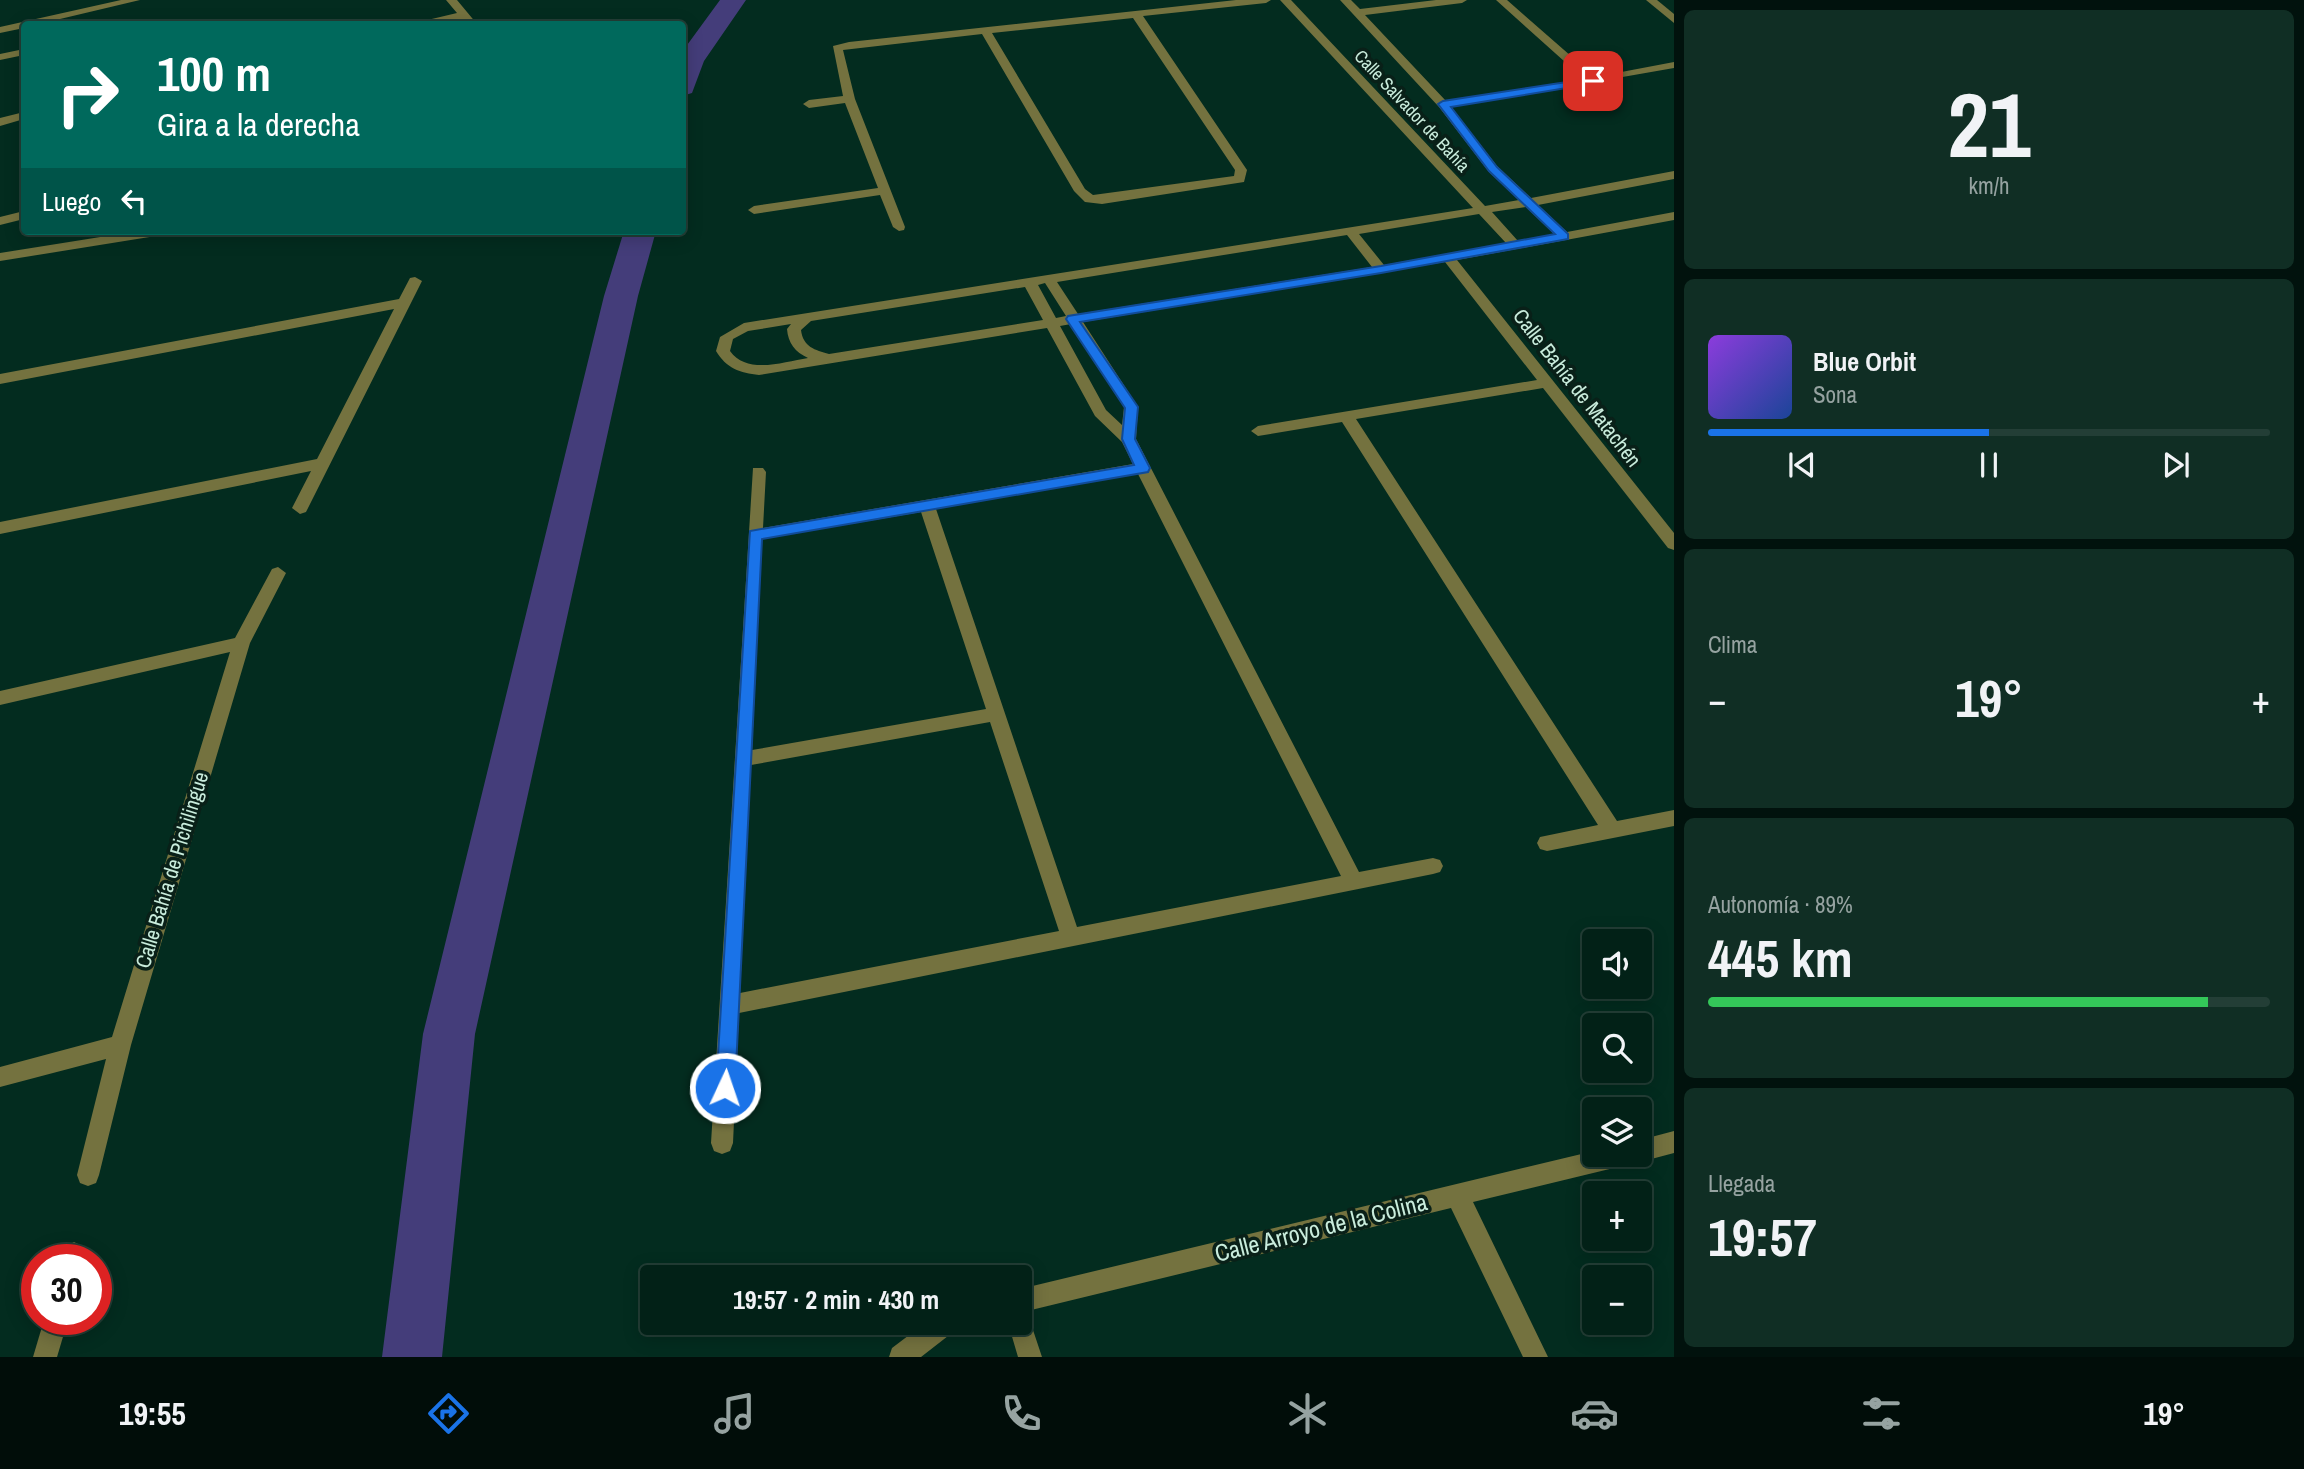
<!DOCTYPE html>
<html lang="es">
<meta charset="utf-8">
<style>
body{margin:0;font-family:"Archivo Narrow",sans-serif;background:#102e24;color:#f1f3f6;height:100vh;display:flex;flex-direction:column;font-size:26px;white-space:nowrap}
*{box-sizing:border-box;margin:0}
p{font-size:23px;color:#96a3a1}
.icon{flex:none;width:38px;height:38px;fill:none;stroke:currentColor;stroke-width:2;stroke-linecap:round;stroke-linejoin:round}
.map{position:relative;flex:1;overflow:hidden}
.side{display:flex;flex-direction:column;gap:10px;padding:10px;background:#01120d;width:630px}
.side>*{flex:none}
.top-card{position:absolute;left:21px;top:21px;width:665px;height:214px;border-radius:7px;box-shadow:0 4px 18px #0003,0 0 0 2px #233e36;background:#00695c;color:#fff;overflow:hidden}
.controls{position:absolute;left:1582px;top:929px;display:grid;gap:14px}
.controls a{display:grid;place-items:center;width:70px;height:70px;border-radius:7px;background:#022117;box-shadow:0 4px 18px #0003,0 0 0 2px #233e36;font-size:35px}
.speed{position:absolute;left:21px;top:1244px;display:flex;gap:14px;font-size:35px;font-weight:700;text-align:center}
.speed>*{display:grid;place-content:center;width:91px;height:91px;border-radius:50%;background:#022117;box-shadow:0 4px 18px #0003,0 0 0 2px #233e36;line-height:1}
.speed .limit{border:10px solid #d22;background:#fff;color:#111}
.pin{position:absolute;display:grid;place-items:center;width:60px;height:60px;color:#fff;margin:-30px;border-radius:14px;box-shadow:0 4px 10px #0006}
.me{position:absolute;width:77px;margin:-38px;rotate:3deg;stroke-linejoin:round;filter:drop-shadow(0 0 5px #0008)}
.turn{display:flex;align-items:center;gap:24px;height:147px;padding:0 21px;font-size:32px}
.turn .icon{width:91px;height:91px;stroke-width:2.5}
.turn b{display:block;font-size:49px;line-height:60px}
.then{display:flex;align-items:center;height:66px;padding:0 21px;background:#0003;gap:14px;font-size:26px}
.big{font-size:52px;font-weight:700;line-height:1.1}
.side .tile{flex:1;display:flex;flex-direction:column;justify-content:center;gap:10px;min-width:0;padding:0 24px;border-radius:10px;background:#102e24}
.side .dial{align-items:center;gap:0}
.dial b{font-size:91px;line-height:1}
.song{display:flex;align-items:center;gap:21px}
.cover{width:84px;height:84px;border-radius:10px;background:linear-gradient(135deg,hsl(270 70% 55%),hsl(220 70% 35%))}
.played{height:7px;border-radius:4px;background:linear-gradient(90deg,#1a73e8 50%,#233e36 50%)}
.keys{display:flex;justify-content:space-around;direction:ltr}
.heat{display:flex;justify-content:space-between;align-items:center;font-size:38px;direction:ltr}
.charge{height:10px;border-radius:5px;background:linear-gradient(90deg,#34c759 89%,#233e36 0)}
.trip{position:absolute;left:640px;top:1265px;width:392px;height:70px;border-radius:7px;background:#022117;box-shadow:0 4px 18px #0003,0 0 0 2px #233e36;font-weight:700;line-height:70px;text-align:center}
.dock{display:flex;height:112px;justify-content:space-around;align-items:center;background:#010d09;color:#96a3a1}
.dock .icon{width:49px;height:49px}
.dock .current{color:#1a73e8}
.dock b{font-size:32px;color:#f1f3f6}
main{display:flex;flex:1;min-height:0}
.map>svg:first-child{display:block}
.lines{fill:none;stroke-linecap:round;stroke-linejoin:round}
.canal{fill:#443d7a;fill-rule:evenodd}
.minor{fill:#74723f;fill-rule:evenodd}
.route{fill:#1a73e8;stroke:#114b97;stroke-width:2}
.labels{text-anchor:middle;stroke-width:7;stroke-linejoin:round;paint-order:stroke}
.far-street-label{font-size:18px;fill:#c9ecdc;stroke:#092018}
.street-label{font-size:21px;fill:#c9ecdc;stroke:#092018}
.near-street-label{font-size:24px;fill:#c9ecdc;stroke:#092018}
</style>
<main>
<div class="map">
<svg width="1674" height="1357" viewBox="0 0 1674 1357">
<rect width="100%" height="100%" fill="#032c1f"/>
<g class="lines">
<g class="canal">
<path d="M 720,0 L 746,0 L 704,61 L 692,93 L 682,96 L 682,52 Z"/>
<path d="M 624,231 L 656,231 L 638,296 L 475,1034 L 442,1357 L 382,1357 L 423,1034 L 604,296 Z"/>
</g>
<g class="minor">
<path d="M 121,0 L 140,0 L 39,24 L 24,24 L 24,28 L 0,33 L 0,27 Z"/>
<path d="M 446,0 L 457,0 L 477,24 L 467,24 L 461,19 L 435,24 L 418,24 L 419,22 L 457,13 Z"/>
<path d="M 1236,0 L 1271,0 L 1266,3 L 1143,16 L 1247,170 L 1244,182 L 1102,204 L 1085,202 L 1074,191 L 982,34 L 843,50 L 855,99 L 905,227 L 904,230 L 899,231 L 893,227 L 880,195 L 754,214 L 748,210 L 754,206 L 878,188 L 845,103 L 809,108 L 803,104 L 809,100 L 843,96 L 833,46 L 849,42 ZM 1133,18 L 1235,170 L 1234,176 L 1093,195 L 1085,189 L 992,33 Z"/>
<path d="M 1280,0 L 1291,0 L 1485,206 L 1519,200 L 1489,172 L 1439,107 L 1340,0 L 1351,0 L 1360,9 L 1436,0 L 1467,0 L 1462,3 L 1365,15 L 1446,101 L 1584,79 L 1496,0 L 1507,0 L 1595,77 L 1674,62 L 1674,68 L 1451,107 L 1497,166 L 1531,198 L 1674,171 L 1674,179 L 1538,205 L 1567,232 L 1674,212 L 1674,220 L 1457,260 L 1674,533 L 1674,550 L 1668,548 L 1543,388 L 1356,419 L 1617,821 L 1674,810 L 1674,826 L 1547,851 L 1540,849 L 1537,843 L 1540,837 L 1598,825 L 1342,422 L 1258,436 L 1251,431 L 1258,426 L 1537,380 L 1445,262 L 1083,322 L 1138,407 L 1136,439 L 1359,872 L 1433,858 L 1440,860 L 1443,866 L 1440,872 L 1433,874 L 739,1013 L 733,1143 L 730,1151 L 722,1154 L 714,1151 L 711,1143 L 753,468 L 763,468 L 766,472 L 763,528 L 1133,464 L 1122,442 L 1095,416 L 1047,328 L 759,375 C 740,373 726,368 716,351 L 720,337 L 744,323 L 1473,208 ZM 1526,207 L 1554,234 L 1518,241 L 1492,212 ZM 1479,214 L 1506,243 L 1384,265 L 1359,234 ZM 1347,235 L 1372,267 L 1078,314 L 1057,282 ZM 1045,283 L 1066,316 L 1056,318 L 1038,285 ZM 1025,287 L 1043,320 L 829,354 C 815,350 803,347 801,330 L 811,321 ZM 791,324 L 787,329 C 788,343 795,352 808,358 C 783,362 747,375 730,351 L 733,339 L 748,331 ZM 1071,324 L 1124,407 L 1122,425 L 1106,410 L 1060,326 ZM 1138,474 L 1341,876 L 1077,927 L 936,509 ZM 921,512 L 986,709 L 752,750 L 762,539 ZM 990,722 L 1059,931 L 740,993 L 751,765 Z"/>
<path d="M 1646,0 L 1657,0 L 1674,14 L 1674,23 Z"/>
<path d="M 24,49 L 24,55 L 0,60 L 0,54 Z"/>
<path d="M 24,112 L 24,119 L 0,126 L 0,118 Z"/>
<path d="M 24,211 L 24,219 L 0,225 L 0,217 Z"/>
<path d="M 138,231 L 168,231 L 162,235 L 0,261 L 0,253 Z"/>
<path d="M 415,277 L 422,281 L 306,512 L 300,514 L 292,508 L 311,471 L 0,534 L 0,522 L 317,459 L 394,309 L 0,384 L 0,374 L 399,299 L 410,278 Z"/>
<path d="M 278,567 L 286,573 L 250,643 L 131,1045 L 99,1175 L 96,1183 L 88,1186 L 80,1183 L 77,1175 L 106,1059 L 0,1087 L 0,1067 L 112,1037 L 230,652 L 0,705 L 0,691 L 235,638 L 272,569 Z"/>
<path d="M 1674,1131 L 1674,1153 L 1640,1162 L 1632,1158 L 1630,1163 L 1622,1166 L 1473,1202 L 1548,1357 L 1523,1357 L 1451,1208 L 1023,1312 L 1028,1315 L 1042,1357 L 1018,1357 L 1008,1323 L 1020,1323 L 1020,1289 L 1594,1151 L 1594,1155 L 1640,1155 L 1640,1140 Z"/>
<path d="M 74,1242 L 82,1246 L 85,1260 L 61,1260 L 66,1246 Z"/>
<path d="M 44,1320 L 68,1320 L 57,1357 L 33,1357 Z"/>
<path d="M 925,1323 L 962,1323 L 958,1331 L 948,1336 L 921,1357 L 889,1357 L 892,1348 Z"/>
</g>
</g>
<path class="route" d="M 1593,78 L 1597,79 L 1597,83 L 1451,107 L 1497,167 L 1568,234 L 1568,239 L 1381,273 L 1080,322 L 1138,407 L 1135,439 L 1150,468 L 1148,472 L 762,539 L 735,1088 L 732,1094 L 725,1097 L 718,1094 L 716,1088 L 750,531 L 1134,465 L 1122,439 L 1125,408 L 1066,319 L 1068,316 L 1381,266 L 1555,234 L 1489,171 L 1438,104 L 1443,101 Z"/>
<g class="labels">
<g class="far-street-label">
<text transform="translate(1412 111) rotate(47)" y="6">Calle Salvador de Bahía</text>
</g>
<g class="street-label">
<text transform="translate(1577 388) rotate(52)" y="7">Calle Bahía de Matachén</text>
<text transform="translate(172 870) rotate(-73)" y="7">Calle Bahía de Pichilingue</text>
</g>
<g class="near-street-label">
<text transform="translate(1321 1228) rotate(-14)" y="8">Calle Arroyo de la Colina</text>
</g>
</g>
</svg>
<div class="controls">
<a><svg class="icon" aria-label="sound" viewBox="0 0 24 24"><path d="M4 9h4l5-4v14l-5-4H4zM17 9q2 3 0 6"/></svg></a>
<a><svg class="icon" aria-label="search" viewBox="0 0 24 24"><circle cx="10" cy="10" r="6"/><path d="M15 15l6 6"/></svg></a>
<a><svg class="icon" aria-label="layers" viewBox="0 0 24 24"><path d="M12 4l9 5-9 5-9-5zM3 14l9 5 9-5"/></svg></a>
<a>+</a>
<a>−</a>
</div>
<div class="speed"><div class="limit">30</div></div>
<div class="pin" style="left:1593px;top:81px;background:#d93025"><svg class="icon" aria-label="arrive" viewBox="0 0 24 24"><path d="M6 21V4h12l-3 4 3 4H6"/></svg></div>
<svg class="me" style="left:725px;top:1088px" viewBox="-20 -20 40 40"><circle r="17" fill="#1a73e8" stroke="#fff" stroke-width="3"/><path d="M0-11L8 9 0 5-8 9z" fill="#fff"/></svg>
<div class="trip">19:57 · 2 min · 430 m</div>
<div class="top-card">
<div class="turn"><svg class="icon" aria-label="right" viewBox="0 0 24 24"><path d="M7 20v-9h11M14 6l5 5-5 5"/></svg><div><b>100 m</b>Gira a la derecha</div></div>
<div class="then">Luego<svg class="icon" aria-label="left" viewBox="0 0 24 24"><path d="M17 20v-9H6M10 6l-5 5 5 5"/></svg></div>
</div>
</div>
<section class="side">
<div class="tile dial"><b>21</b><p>km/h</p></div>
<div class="tile">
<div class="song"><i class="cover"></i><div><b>Blue Orbit</b><p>Sona</p></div></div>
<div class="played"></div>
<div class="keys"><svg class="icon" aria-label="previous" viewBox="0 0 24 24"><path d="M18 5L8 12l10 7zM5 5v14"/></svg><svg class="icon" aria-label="pause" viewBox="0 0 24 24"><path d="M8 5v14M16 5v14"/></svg><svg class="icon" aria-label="next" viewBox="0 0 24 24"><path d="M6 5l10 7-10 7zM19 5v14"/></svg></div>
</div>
<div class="tile"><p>Clima</p>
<div class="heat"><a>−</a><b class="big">19°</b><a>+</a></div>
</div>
<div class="tile"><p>Autonomía · 89%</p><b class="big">445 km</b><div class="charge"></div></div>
<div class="tile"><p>Llegada</p><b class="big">19:57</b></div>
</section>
</main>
<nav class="dock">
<b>19:55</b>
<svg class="icon current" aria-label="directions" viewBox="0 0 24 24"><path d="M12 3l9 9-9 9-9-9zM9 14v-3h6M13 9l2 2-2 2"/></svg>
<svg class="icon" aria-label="music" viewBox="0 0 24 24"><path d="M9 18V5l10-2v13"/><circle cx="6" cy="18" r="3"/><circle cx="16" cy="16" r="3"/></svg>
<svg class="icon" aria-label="phone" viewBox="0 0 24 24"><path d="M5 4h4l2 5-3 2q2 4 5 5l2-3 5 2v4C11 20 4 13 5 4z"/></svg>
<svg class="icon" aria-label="climate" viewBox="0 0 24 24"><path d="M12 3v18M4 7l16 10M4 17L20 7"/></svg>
<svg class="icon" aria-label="car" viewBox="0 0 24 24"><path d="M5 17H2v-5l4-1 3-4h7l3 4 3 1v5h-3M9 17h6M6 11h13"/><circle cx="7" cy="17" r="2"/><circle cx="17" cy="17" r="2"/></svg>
<svg class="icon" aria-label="filters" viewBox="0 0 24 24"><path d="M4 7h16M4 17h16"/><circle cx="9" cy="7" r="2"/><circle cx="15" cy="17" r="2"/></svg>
<b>19°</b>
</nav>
